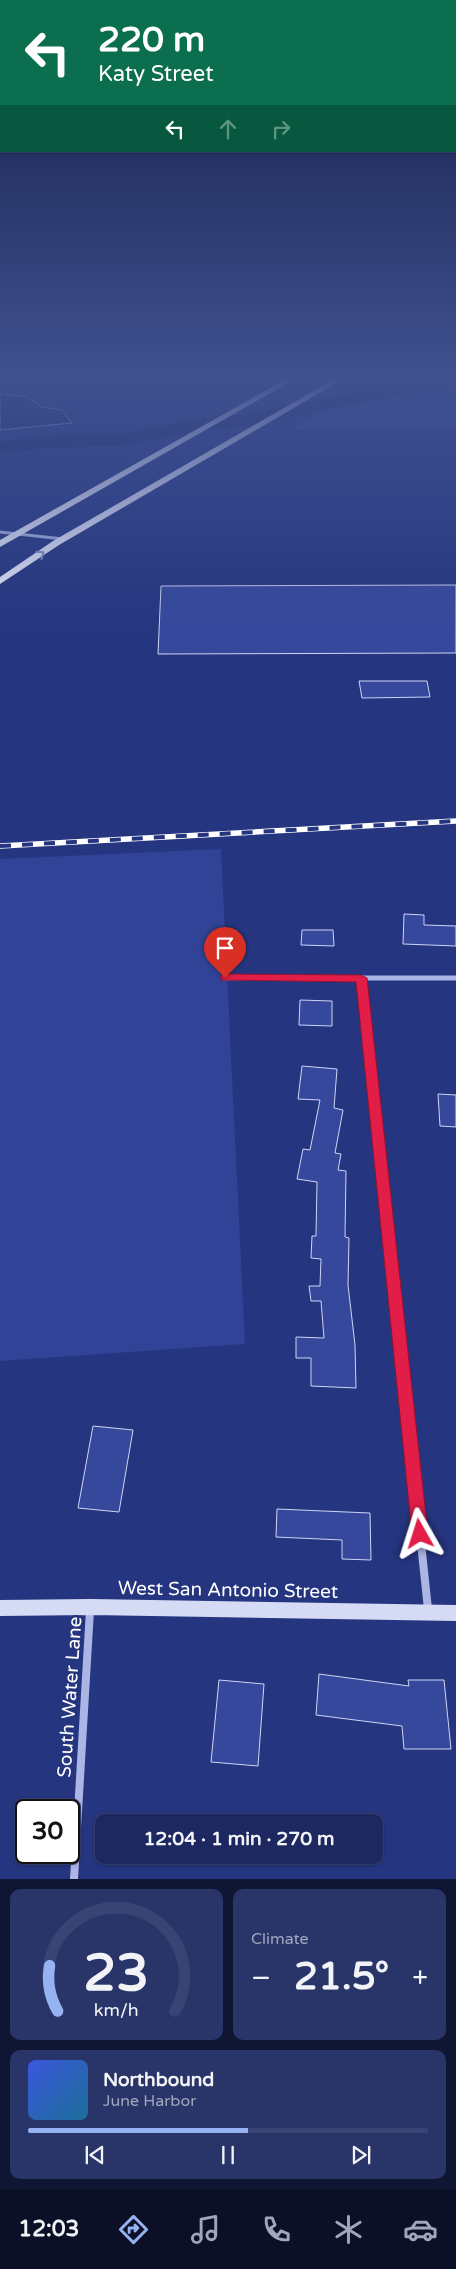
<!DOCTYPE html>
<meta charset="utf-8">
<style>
body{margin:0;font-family:"Varela Round",sans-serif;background:#293468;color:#f1f3f6;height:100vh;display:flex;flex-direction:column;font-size:19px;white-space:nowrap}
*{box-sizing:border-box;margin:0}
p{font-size:16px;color:#a0a6bd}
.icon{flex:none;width:28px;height:28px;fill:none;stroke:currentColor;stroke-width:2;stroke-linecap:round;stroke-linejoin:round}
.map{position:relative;height:1879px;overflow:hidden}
.sheet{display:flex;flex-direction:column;gap:10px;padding:10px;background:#0f1634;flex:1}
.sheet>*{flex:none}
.guide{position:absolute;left:0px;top:0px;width:456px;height:152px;box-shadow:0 1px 4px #0004,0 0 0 1px #3a4474;background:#0b6e4f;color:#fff;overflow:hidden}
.speed{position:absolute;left:15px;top:1799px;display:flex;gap:10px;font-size:25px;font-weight:700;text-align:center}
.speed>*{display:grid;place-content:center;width:65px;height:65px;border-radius:50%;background:#1c285f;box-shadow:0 1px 4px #0004,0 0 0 1px #3a4474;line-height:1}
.speed .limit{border:2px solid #111;border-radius:8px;background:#fff;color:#111}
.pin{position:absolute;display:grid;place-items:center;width:42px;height:42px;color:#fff;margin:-51px -21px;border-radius:50% 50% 50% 0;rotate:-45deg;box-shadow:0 0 5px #0007}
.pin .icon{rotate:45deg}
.me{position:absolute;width:55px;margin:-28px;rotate:354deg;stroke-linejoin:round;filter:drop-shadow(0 0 4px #0008)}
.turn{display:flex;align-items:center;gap:18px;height:105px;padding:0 15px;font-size:22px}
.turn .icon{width:65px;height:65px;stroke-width:2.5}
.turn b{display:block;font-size:35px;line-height:42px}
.lanes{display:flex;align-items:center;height:48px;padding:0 15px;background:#0003;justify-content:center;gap:25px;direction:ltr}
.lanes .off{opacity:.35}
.big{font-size:38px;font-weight:700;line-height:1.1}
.sheet .tile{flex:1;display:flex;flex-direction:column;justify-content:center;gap:8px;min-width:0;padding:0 18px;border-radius:10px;background:#293468}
.sheet .dial{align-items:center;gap:0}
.dial svg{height:130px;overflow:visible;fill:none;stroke:#3a4474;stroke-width:7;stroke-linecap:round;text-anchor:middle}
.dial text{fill:#f1f3f6;stroke:none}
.song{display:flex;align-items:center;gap:15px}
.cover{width:60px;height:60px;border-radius:8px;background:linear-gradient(135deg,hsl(230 70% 55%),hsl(200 70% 35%))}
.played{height:5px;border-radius:2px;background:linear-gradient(90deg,#95b2f1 55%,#3a4474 55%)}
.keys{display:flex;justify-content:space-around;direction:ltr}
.heat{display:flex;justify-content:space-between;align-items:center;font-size:28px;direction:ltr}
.sheet .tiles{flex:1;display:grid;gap:10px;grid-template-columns:1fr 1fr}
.tile:last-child{grid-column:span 2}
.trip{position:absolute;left:95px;top:1814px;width:288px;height:50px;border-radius:10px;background:#1c285f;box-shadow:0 1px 4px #0004,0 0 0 1px #3a4474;font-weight:700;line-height:50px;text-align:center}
.tabs{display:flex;height:80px;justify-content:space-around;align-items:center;background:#0b1026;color:#a0a6bd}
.tabs .icon{width:35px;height:35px}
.tabs .active{color:#95b2f1}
.tabs b{font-size:22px;color:#f1f3f6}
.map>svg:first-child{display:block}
.green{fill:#304396}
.water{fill:#1a255f;stroke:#a0aee6}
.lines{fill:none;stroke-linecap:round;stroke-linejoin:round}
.river{fill:#1a255f;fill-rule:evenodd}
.building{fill:#35489c;stroke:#ced6f5}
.street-far3{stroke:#abb6e6;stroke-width:3}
.street-far2{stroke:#abb6e6;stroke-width:5}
.street-far1{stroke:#abb6e6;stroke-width:6}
.street{stroke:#abb6e6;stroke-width:8}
.secondary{stroke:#d5daf5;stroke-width:16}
.primary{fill:#eceefd;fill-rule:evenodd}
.rail-casing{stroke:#fff;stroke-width:5.5}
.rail{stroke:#25357f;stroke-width:4;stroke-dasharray:11;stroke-linecap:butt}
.oneway{stroke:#8892be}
.route{fill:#e11d48;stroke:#92132f}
.labels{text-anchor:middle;stroke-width:5;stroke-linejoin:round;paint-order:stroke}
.near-street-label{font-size:19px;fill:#fff;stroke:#25357f}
</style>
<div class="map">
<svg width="456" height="1879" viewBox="0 0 456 1879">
<rect width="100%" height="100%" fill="#25357f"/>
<g class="green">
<path d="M 438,374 L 456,374 L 456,426 L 291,430 L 341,398 Z"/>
<path d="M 221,849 L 245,1344 L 0,1361 L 0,859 Z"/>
</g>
<path class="water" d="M 0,394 L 27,397 L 42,407 L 62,410 L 72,423 L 0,430 Z"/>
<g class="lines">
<path class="river" d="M 449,374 L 456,374 L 456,384 L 244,426 L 203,430 L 119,446 L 57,447 L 0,453 L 0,441 L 57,435 L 119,434 L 203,418 L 244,414 Z"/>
</g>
<g class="building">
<path d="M 456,585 L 456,653 L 158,654 L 161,586 Z"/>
<path d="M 359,681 L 427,681 L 430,697 L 362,698 Z"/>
<path d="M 404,914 L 424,915 L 424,925 L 456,926 L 456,946 L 403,944 Z"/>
<path d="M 302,930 L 333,930 L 334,946 L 301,945 Z"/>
<path d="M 300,1000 L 332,1001 L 332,1026 L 299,1025 Z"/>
<path d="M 302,1066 L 337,1069 L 334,1108 L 343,1110 L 335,1153 L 341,1154 L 338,1170 L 346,1171 L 345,1237 L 349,1238 L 348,1285 L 355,1345 L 356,1388 L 311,1386 L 311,1358 L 296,1358 L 296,1337 L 324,1338 L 321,1301 L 311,1301 L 309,1286 L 320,1286 L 321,1259 L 311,1258 L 312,1236 L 316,1236 L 317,1182 L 297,1179 L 303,1149 L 310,1150 L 320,1100 L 298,1099 Z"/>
<path d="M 438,1094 L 456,1095 L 456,1127 L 440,1126 Z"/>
<path d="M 93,1426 L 133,1430 L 119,1512 L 78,1508 Z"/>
<path d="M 277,1509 L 370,1513 L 371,1560 L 342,1559 L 342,1540 L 276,1537 Z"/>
<path d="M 319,1674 L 409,1686 L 408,1680 L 444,1680 L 451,1749 L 404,1749 L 402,1726 L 316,1715 Z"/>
<path d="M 219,1680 L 264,1684 L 258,1766 L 211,1762 Z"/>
</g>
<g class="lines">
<path class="street-far3" d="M 0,532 L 63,539"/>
<g class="street-far2">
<path d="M 225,978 L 456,978"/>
<path d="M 361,978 L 371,1073"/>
</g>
<path class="street-far1" d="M 371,1072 L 409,1431"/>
<g class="street">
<path d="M 409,1430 L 428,1609"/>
<path d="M 74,1879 L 90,1610"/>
</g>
<path class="secondary" d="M 0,1608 L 91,1607 L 456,1613"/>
<g class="primary">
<path d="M 295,374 L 304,374 L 0,547 L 0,540 Z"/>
<path d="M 343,374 L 352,374 L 59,545 L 0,584 L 0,577 L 53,541 Z"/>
</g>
<defs>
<path id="rail" d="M 0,846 L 456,821"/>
</defs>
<use href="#rail" class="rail-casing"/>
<use href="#rail" class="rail"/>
</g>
<defs><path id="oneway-chevron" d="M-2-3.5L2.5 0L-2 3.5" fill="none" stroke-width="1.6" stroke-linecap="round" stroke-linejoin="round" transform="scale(1.25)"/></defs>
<use class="oneway" href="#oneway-chevron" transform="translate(41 554) rotate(-35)"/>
<linearGradient id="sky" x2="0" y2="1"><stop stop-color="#141d46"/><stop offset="0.59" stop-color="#405190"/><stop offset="1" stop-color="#405190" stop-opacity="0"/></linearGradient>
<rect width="456" height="637" fill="url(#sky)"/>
<path class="route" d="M 225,974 L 361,975 L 367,978 L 428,1534 L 426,1540 L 420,1542 L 414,1540 L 412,1534 L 356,982 L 221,980 L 221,975 Z"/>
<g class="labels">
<g class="near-street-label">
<text transform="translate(228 1589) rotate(1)" y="7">West San Antonio Street</text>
<text transform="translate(69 1697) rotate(-86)" y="7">South Water Lane</text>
</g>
</g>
</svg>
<div class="speed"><div class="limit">30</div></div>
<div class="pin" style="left:225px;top:978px;background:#d93025"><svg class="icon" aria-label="arrive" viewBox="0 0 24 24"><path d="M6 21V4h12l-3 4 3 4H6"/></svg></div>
<svg class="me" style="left:420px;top:1534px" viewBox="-20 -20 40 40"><path d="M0-17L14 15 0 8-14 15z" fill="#e11d48" stroke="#fff" stroke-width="4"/></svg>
<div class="trip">12:04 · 1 min · 270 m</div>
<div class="guide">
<div class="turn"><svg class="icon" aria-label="left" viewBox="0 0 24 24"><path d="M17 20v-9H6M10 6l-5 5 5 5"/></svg><div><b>220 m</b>Katy Street</div></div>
<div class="lanes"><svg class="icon" aria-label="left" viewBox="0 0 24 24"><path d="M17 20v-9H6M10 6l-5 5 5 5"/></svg><svg class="icon off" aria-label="ahead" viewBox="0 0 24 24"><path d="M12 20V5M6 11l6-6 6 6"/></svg><svg class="icon off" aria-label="right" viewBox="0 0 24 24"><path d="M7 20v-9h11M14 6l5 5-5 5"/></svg></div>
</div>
</div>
<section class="sheet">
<div class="tiles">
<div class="tile dial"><svg viewBox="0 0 100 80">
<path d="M14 69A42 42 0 1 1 86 69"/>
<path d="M14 69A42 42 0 0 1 9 41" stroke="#95b2f1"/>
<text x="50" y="56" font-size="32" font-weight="700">23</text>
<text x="50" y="72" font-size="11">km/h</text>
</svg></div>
<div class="tile"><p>Climate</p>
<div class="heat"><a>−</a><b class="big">21.5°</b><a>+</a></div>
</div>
<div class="tile">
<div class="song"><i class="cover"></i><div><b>Northbound</b><p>June Harbor</p></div></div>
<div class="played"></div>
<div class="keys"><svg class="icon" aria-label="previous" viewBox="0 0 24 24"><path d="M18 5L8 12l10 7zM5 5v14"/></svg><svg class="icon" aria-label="pause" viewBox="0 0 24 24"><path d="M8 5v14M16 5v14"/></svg><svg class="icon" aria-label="next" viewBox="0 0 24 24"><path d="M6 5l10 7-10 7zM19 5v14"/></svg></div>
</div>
</div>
</section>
<nav class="tabs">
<b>12:03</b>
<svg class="icon active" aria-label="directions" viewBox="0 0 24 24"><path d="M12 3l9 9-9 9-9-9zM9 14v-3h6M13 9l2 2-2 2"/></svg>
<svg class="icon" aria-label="music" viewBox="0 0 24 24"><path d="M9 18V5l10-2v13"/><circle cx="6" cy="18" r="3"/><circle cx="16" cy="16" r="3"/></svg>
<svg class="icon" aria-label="phone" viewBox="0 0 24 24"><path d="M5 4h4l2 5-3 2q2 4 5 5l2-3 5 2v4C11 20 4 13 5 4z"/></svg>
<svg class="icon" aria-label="climate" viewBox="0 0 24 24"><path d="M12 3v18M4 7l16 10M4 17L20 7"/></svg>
<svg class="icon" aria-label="car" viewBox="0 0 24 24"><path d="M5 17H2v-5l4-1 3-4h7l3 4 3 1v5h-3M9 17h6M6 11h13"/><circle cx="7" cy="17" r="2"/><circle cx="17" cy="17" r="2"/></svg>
</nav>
